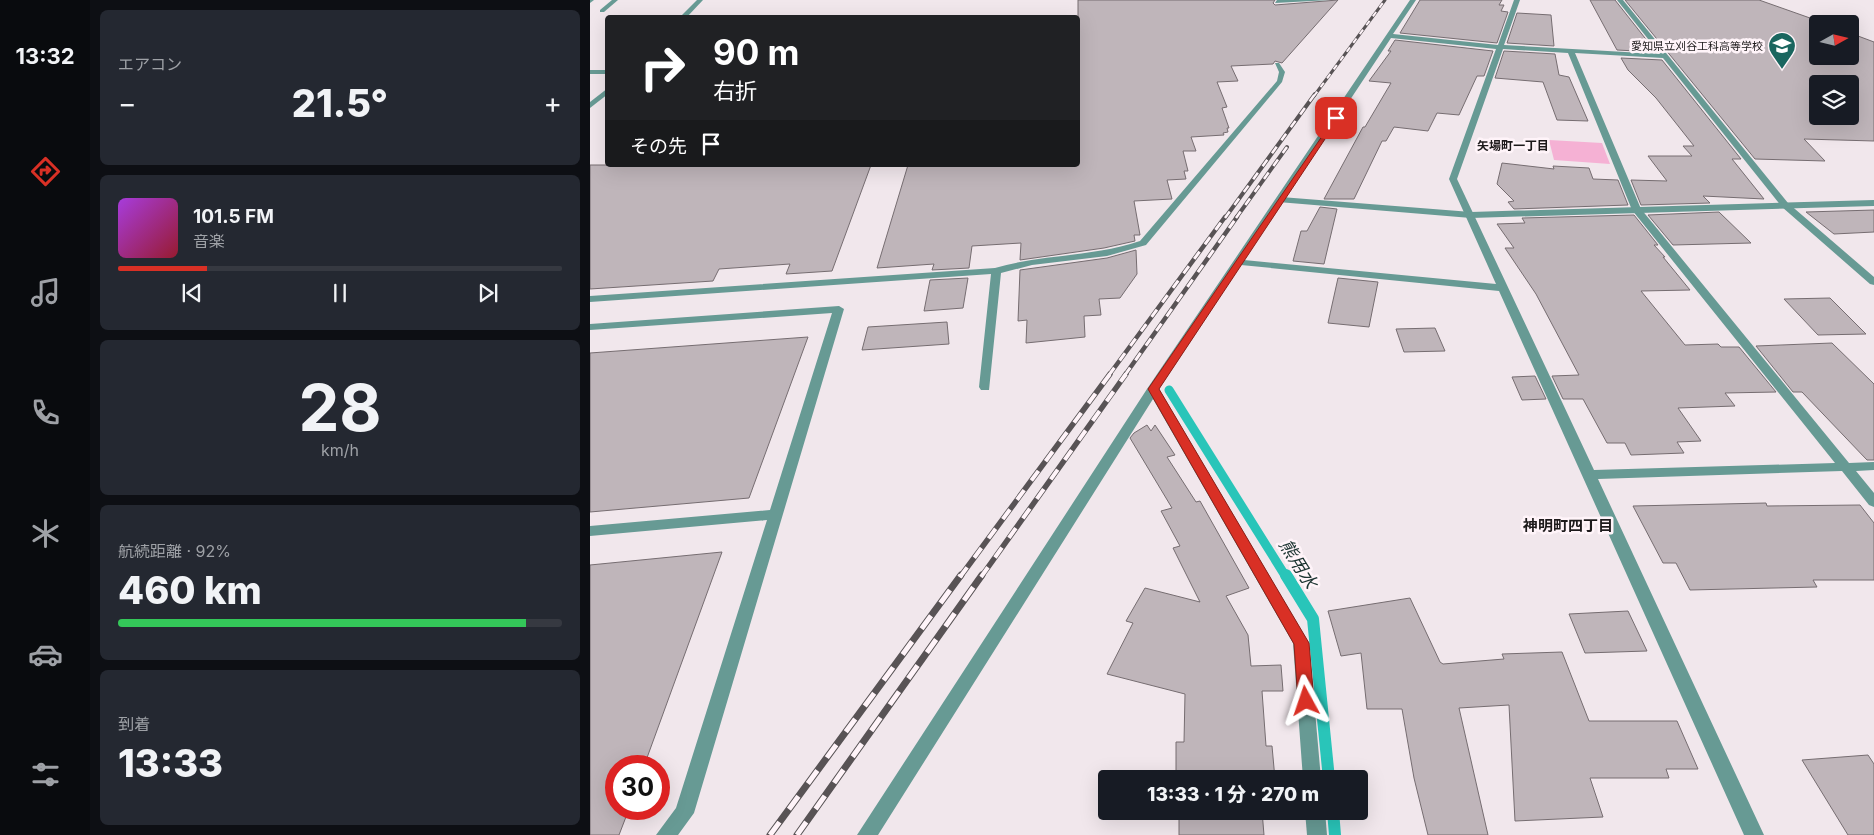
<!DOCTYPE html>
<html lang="ja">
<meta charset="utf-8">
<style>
body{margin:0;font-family:Inter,"Noto Sans JP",sans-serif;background:#242831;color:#f1f3f6;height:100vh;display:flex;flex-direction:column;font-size:19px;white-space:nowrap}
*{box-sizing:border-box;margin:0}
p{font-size:16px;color:#9ea1a6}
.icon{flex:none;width:28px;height:28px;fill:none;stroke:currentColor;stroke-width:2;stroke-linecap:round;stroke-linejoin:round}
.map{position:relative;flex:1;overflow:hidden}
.details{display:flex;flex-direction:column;gap:10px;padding:10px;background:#0d0f14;width:500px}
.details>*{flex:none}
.guide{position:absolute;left:15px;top:15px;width:475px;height:152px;border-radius:5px;box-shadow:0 5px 20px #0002;background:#202124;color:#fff;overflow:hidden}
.needle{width:32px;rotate:82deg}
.controls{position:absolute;left:1219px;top:15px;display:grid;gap:10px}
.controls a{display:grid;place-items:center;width:50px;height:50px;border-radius:5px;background:#171b24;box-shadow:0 5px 20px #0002;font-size:25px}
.speed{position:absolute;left:15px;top:755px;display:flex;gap:10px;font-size:25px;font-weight:700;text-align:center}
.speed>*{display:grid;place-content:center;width:65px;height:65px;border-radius:50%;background:#171b24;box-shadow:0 5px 20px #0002;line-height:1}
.speed .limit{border:8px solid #d22;background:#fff;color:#111}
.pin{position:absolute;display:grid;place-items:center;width:42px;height:42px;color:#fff;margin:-21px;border-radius:10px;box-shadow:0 2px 8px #0006}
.me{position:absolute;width:55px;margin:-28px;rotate:355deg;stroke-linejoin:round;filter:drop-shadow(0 0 4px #0008)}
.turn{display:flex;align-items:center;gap:18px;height:105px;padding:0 25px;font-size:22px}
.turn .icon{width:65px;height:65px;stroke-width:2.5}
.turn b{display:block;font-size:35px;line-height:42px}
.then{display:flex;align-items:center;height:48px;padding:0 25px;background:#0003;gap:10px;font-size:19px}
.big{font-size:38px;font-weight:800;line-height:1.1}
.details .tile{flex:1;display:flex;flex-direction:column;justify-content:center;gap:8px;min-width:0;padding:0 18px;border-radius:8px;background:#242831}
.details .dial{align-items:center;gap:0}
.dial b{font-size:65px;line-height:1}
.song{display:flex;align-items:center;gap:15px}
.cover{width:60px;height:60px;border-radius:8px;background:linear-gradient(135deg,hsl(280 70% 55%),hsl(350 70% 35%))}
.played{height:5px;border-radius:2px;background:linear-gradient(90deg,#d93025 20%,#363941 20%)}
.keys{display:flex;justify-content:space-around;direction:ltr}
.heat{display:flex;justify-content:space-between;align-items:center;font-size:28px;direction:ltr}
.charge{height:8px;border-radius:4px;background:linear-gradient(90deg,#34c759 92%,#363941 0)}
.trip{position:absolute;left:508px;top:770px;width:270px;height:50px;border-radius:5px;background:#171b24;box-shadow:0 5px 20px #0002;font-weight:800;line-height:50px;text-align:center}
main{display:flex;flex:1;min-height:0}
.tabs{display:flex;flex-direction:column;width:90px;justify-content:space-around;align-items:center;background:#090b0e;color:#9ea1a6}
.tabs .icon{width:35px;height:35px}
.tabs .on{color:#d93025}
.tabs b{font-size:22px;color:#f1f3f6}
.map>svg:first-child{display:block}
.green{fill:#f5b1d4}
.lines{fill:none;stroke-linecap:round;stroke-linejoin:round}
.stream-far1{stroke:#29c5b9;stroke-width:9}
.stream{stroke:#29c5b9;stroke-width:12}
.building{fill:#bfb5ba;stroke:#766d71;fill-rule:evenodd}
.service{fill:#679a94;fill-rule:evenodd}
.minor{fill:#679a94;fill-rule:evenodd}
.tertiary{fill:#679a94;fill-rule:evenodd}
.rail-far4-casing{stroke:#585355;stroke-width:3}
.rail-far3-casing{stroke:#585355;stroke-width:4}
.rail-far2-casing{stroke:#585355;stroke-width:4.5}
.rail-far1-casing{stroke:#585355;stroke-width:5.5}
.rail-casing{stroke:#585355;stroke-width:7}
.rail-far4{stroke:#fff4f9;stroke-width:2;stroke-dasharray:5.5;stroke-linecap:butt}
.rail-far3{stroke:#fff4f9;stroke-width:2.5;stroke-dasharray:8;stroke-linecap:butt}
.rail-far2{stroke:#fff4f9;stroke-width:3;stroke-dasharray:9;stroke-linecap:butt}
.rail-far1{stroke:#fff4f9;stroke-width:4;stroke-dasharray:12;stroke-linecap:butt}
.rail{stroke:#fff4f9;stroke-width:5;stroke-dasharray:16;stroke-linecap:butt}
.route{fill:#d93025;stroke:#8d1f18}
.labels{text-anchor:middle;stroke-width:5;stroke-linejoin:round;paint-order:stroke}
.far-poi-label{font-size:11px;fill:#1d1a1b;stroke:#fff4f9;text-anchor:end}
.far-neighbourhood-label{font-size:12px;font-weight:bold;fill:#1d1a1b;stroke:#fff4f9}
.neighbourhood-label{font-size:15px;font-weight:bold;fill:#1d1a1b;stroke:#fff4f9}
.near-water-label{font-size:18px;font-style:italic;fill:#1c3431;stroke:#fff4f9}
</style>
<main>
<nav class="tabs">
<b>13:32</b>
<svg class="icon on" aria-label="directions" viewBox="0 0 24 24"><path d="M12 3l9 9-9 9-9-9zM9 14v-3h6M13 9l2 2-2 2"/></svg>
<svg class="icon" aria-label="music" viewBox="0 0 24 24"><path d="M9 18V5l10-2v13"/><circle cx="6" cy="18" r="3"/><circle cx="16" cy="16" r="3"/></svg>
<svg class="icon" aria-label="phone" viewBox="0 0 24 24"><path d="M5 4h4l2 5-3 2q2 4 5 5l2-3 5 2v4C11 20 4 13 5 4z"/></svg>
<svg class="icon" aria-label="climate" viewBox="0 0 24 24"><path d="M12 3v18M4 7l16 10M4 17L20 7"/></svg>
<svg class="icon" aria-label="car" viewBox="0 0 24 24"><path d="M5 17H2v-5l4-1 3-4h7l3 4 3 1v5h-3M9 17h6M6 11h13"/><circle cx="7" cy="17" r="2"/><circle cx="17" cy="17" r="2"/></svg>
<svg class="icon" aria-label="filters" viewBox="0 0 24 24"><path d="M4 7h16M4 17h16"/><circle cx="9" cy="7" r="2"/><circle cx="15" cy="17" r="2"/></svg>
</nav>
<section class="details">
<div class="tile"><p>エアコン</p>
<div class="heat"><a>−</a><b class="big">21.5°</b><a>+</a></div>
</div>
<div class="tile">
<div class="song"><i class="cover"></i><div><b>101.5 FM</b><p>音楽</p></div></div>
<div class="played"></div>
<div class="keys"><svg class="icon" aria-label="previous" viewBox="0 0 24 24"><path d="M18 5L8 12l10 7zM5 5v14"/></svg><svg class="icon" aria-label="pause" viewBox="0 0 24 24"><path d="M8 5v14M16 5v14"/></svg><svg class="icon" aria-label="next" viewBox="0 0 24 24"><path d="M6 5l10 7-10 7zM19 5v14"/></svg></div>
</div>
<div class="tile dial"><b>28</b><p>km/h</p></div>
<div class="tile"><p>航続距離 · 92%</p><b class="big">460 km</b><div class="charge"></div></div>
<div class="tile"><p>到着</p><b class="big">13:33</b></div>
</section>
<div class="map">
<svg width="1284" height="835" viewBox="0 0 1284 835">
<rect width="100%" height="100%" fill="#f1e7ec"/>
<path class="green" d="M 959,140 L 1012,143 L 1020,164 L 964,160 Z"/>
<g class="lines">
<path class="stream-far1" d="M 579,390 L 696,577"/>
<g class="stream">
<path d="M 696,575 L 723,619 L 739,779"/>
<path d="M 743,811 L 745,835"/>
</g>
</g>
<g class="building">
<path d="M 488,0 L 685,0 L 683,3 L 685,5 L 748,0 L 692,63 L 685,61 L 683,64 L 641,66 L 648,81 L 627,82 L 637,107 L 632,108 L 639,128 L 637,128 L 638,132 L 633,133 L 634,135 L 601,137 L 606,151 L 593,151 L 598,171 L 594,171 L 596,179 L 577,180 L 582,199 L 544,201 L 550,235 L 544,235 L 545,241 L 514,248 L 430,260 L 431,243 L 382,246 L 379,268 L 342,270 L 344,264 L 287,268 L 318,165 L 488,165 Z"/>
<path d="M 830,0 L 912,0 L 909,5 L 914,5 L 911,11 L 918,12 L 907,43 L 810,33 Z"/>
<path d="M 1000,0 L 1025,0 L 1066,52 L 1027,50 Z"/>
<path d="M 1035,0 L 1169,0 L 1237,24 L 1228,24 L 1228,56 L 1260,56 L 1260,33 L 1284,42 L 1284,141 L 1214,139 L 1235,161 L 1165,159 ZM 1228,84 L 1260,84 L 1260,116 L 1228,116 Z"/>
<path d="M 927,13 L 961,15 L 964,46 L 917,43 Z"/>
<path d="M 805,40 L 903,51 L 894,76 L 887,76 L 869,115 L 847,113 L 838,131 L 804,127 L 796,141 L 792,141 L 764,199 L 734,199 L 773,127 L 775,127 L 801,83 L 779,81 L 801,51 L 798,51 Z"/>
<path d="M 914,51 L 965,54 L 969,75 L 979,77 L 998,121 L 967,120 L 953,82 L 905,78 Z"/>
<path d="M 1031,58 L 1072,60 L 1151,159 L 1142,159 L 1174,199 L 1113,196 L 1120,203 L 1051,205 L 1041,180 L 1077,181 L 1058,156 L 1102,156 L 1093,146 L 1104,146 L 1066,98 L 1038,70 Z"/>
<path d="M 912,163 L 964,169 L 963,166 L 999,168 L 1003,179 L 1028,180 L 1038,205 L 924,209 L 918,202 L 924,201 L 907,184 Z"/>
<path d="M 0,165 L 281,165 L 242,271 L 196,274 L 200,264 L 129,269 L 123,281 L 0,289 Z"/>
<path d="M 730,207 L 747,209 L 734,264 L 703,261 L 711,231 L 717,231 Z"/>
<path d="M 1284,210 L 1284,232 L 1244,234 L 1216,212 Z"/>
<path d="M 1129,212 L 1161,243 L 1083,245 L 1058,215 Z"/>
<path d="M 1044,215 L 1068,245 L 1064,245 L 1075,257 L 1073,257 L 1100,290 L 1051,291 L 1095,345 L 1128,344 L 1131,347 L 1149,347 L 1186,392 L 1135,393 L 1145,406 L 1088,408 L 1111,441 L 1087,442 L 1094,453 L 1041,455 L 1035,443 L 1017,443 L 993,399 L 973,399 L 962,376 L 989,375 L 946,294 L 915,248 L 924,248 L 907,224 L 935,223 L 932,218 Z"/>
<path d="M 546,250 L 547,274 L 530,298 L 509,299 L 511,315 L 494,316 L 495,337 L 436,343 L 437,320 L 428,321 L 430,270 L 517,258 Z"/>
<path d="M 378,278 L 373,308 L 334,311 L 340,280 Z"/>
<path d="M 748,278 L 788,282 L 779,327 L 738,323 Z"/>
<path d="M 1240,298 L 1276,334 L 1228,335 L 1194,299 Z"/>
<path d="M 357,322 L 359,344 L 272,350 L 278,327 Z"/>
<path d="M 845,328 L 855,351 L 814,352 L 806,329 Z"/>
<path d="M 218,337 L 159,498 L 0,512 L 0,353 Z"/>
<path d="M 1242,343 L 1284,384 L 1284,460 L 1277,460 L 1212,392 L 1203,392 L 1166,346 Z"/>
<path d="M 945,376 L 956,399 L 932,400 L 922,377 Z"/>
<path d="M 557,425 L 561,431 L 565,425 L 585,455 L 577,457 L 606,502 L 610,501 L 659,588 L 636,596 L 658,635 L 661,666 L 691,665 L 693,691 L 672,691 L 676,746 L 682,746 L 685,779 L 586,779 L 586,742 L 594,742 L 595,694 L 517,674 L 543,623 L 536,621 L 555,588 L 610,602 L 583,548 L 590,546 L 571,511 L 582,508 L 540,438 L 544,433 Z"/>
<path d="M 1176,503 L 1177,506 L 1270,505 L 1284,523 L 1284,580 L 1223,580 L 1227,587 L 1100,590 L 1086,563 L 1073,563 L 1043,506 Z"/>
<path d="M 132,552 L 54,766 L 26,766 L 26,809 L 39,809 L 29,835 L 0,835 L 0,565 Z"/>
<path d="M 820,598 L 850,662 L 853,664 L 914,659 L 912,654 L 972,652 L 999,721 L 1087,721 L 1108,769 L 1076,769 L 1079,778 L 1000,778 L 1013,817 L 925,821 L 919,705 L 869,708 L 898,835 L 838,835 L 824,778 L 812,709 L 777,709 L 771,653 L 751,656 L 738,611 Z"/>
<path d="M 1038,611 L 1057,651 L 995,653 L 979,614 Z"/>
<path d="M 1278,755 L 1284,764 L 1284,835 L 1258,835 L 1212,760 Z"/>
<path d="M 589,811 L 672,811 L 674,835 L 589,835 Z"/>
</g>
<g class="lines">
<g class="service">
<path d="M 0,0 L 4,0 L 0,3 Z"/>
<path d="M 22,0 L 28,0 L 14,12 L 10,12 L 10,10 Z"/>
<path d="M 107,0 L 113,0 L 96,18 L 89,18 Z"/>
<path d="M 687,0 L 740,0 L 685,3 Z"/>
<path d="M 685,63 L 689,63 L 695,72 L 692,82 L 556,245 L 517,256 L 442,265 L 411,273 L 399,390 L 391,390 L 389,387 L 401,274 L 0,302 L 0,296 L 405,268 C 453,254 503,257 550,241 L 687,81 L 689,72 Z"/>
<rect x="0" y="70" width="18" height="4"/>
<path d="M 18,88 L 18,94 L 0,108 L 0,102 Z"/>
<path d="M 249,306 L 254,309 L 104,813 L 88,835 L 66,835 L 86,808 L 177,520 L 0,536 L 0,526 L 180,510 L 242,313 L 0,330 L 0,324 Z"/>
</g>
<g class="minor">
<path d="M 820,0 L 826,0 L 803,34 L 908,45 L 924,0 L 930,0 L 914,45 L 1070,54 L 1027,0 L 1033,0 L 1198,203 L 1284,277 L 1284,285 L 1280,284 L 1192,207 L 1073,58 L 985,53 L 1051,209 L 1259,463 L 1284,462 L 1284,470 L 1266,471 L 1284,493 L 1284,507 L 1279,505 L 1252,471 L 1008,479 L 1174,835 L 1154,835 L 909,291 L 651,265 L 569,389 L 719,643 L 731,779 L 713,779 L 703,643 L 563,399 L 288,835 L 267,835 L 557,389 ZM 801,38 L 906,49 L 859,179 L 906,284 L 654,260 ZM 913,49 L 978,53 L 1042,210 L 1245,463 L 1004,470 L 867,179 Z"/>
<path d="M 715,811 L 735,811 L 737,835 L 717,835 Z"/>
</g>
<path class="tertiary" d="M 691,197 L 881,212 L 1284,200 L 1284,206 L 881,218 L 688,202 L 688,198 Z"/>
<defs>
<path id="rail-far4" d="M 724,96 L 795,0"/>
<g id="rail-far3">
<path d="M 635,218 L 725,94"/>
<path d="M 646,218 L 697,147"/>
</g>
<g id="rail-far2">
<path d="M 519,375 L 635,217"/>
<path d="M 535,375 L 647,217"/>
</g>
<g id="rail-far1">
<path d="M 370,577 L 520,374"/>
<path d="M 391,577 L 536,374"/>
</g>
<g id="rail">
<path d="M 180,835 L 371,575"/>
<path d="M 207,835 L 392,575"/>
</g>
</defs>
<use href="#rail-far4" class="rail-far4-casing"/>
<use href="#rail-far3" class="rail-far3-casing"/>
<use href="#rail-far2" class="rail-far2-casing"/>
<use href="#rail-far1" class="rail-far1-casing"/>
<use href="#rail" class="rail-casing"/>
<use href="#rail-far4" class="rail-far4"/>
<use href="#rail-far3" class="rail-far3"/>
<use href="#rail-far2" class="rail-far2"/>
<use href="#rail-far1" class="rail-far1"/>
<use href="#rail" class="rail"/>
</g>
<path class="route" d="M 746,116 L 749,118 L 569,389 L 719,643 L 724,701 L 722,706 L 716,708 L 710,706 L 708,701 L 704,644 L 558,389 Z"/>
<defs>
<symbol id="school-pin" viewBox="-11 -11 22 30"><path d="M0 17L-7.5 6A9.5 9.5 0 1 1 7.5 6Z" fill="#1a665f" stroke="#fff4f9"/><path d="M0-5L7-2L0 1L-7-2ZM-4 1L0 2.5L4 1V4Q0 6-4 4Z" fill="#fff"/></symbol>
</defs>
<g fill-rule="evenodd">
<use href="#school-pin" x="1176" y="30" width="32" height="43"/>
</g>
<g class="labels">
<g class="far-poi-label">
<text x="1173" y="50">愛知県立刈谷工科高等学校</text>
</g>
<g class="far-neighbourhood-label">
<text x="923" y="150">矢場町一丁目</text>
</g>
<g class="neighbourhood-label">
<text x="978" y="531">神明町四丁目</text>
</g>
<g class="near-water-label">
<text transform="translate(708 564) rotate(58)" y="6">熊用水</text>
</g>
</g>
</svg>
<div class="controls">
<a><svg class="needle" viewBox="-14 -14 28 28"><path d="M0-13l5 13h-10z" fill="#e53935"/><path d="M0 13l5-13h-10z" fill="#9ea1a6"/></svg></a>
<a><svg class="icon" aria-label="layers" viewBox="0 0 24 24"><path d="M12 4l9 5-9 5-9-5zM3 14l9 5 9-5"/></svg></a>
</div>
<div class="speed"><div class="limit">30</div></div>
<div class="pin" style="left:746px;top:118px;background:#d93025"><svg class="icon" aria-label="arrive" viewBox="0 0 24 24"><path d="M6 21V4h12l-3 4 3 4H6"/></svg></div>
<svg class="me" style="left:716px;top:701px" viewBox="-20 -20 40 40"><path d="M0-17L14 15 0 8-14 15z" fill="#d93025" stroke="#fff" stroke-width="4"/></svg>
<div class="trip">13:33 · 1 分 · 270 m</div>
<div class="guide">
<div class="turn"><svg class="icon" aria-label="right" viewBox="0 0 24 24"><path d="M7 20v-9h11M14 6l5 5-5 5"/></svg><div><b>90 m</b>右折</div></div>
<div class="then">その先<svg class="icon" aria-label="arrive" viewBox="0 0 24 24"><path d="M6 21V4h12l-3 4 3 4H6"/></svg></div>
</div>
</div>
</main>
